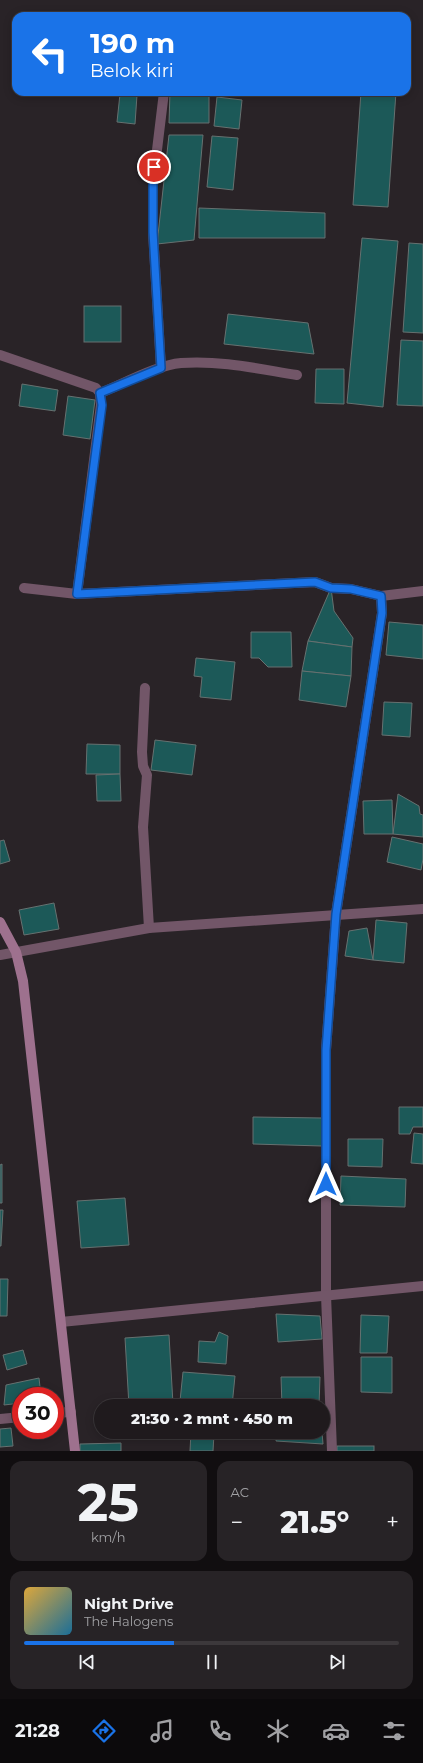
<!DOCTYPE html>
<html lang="id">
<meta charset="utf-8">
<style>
body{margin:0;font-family:Montserrat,sans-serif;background:#272326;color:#f1f3f6;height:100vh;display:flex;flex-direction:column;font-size:15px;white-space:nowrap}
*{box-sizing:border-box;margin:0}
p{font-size:13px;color:#a1a1a4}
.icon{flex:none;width:22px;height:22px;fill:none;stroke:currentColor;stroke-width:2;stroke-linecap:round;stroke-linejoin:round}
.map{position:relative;height:1451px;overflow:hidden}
.sheet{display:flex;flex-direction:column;gap:10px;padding:10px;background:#110e10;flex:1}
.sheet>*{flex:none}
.top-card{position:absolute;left:12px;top:12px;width:399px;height:84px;border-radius:12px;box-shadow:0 2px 10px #0003,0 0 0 1px #3c383b;background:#1a73e8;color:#fff;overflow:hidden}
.speed{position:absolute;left:12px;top:1387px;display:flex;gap:8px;font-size:20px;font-weight:700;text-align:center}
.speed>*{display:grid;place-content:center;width:52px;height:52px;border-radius:50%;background:#1f1a1d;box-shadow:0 2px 10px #0003,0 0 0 1px #3c383b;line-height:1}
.speed .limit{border:6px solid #d22;background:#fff;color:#111}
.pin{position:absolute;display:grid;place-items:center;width:34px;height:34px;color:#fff;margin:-17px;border:2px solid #fff;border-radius:50%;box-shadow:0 1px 4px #0007}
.me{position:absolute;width:44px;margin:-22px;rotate:0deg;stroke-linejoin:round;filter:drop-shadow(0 0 3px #0008)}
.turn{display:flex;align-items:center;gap:14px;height:84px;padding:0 12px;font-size:18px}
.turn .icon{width:52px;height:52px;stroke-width:2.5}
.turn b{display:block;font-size:28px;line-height:34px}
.big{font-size:30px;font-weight:800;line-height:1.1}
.sheet .card{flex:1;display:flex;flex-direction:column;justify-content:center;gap:6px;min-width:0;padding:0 14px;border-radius:12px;background:#272326}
.sheet .dial{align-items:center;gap:0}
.dial b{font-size:52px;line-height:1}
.song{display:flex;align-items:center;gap:12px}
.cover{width:48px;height:48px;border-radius:6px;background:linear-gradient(135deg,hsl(40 70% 55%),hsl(200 70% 35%))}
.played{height:4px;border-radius:2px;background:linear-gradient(90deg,#1a73e8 40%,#3c383b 40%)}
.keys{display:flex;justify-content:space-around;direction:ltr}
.heat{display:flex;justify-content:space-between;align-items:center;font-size:22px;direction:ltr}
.sheet .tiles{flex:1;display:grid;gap:10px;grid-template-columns:1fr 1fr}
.card:last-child{grid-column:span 2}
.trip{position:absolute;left:94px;top:1399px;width:236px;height:40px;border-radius:20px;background:#1f1a1d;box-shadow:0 2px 10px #0003,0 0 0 1px #3c383b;font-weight:800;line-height:40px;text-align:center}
.tab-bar{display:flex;height:64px;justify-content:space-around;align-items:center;background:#0c0a0c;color:#a1a1a4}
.tab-bar .icon{width:28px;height:28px}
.tab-bar .selected{color:#1a73e8}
.tab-bar b{font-size:18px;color:#f1f3f6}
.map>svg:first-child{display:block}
.building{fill:#1c5958;stroke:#667170}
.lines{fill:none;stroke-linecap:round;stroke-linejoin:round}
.minor{stroke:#725668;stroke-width:10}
.secondary{stroke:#9e718e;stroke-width:10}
.route-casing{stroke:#114b97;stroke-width:10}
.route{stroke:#1a73e8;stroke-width:7}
</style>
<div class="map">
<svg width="423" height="1451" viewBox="0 0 423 1451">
<rect width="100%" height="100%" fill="#292327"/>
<g class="building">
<path d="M 170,92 L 209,92 L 209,123 L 169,123 Z"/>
<path d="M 285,92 L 340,92 L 338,96 Z"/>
<path d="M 361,92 L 396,92 L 388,207 L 353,205 Z"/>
<path d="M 120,94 L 137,95 L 135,124 L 117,122 Z"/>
<path d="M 217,97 L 242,100 L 239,129 L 214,126 Z"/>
<path d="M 169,135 L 203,135 L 194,240 L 157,244 Z"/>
<path d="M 212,136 L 238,138 L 233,190 L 207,187 Z"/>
<path d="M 199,208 L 325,213 L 325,238 L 199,238 Z"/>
<path d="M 362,238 L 398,241 L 383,407 L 347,403 Z"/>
<path d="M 409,243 L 423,244 L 423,333 L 403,332 Z"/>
<rect x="84" y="306" width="37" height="36"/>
<path d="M 228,314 L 308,323 L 314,354 L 224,344 Z"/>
<path d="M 401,340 L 423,341 L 423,406 L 397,405 Z"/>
<path d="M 316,369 L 344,369 L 344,404 L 315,403 Z"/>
<path d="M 22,384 L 58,390 L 55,411 L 19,406 Z"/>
<path d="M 68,396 L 95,400 L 90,439 L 63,435 Z"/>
<path d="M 331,588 L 334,611 L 353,638 L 352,647 L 308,641 Z"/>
<path d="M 389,622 L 423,625 L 423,659 L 386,655 Z"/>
<path d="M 251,632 L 291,632 L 292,667 L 268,667 L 259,658 L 251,658 Z"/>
<path d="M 308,641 L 352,647 L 351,676 L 302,671 Z"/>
<path d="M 196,658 L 235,662 L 231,700 L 200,697 L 202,677 L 194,676 Z"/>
<path d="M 302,671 L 351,676 L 346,707 L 299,700 Z"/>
<path d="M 384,702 L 412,703 L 410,737 L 382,735 Z"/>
<path d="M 155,740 L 196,745 L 192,775 L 151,770 Z"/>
<path d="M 87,744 L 120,745 L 120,774 L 86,774 Z"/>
<path d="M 120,774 L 121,801 L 97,801 L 96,775 Z"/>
<path d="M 398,794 L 419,806 L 420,814 L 423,815 L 423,837 L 393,834 Z"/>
<path d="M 392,800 L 393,834 L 364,834 L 363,801 Z"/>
<path d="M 392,837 L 423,844 L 423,859 L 421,870 L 387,862 Z"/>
<path d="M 4,840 L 10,861 L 0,864 L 0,841 Z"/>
<path d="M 54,903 L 59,929 L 24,935 L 19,910 Z"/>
<path d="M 376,920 L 407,923 L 404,963 L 373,960 Z"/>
<path d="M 367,928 L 373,960 L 345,956 L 349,931 Z"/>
<path d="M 399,1107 L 423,1107 L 423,1127 L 413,1127 L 410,1134 L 399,1134 Z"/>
<path d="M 253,1117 L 323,1118 L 322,1146 L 253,1144 Z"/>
<path d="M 414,1133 L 423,1134 L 423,1164 L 411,1163 Z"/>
<path d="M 348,1139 L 383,1139 L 382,1167 L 348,1166 Z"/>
<path d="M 2,1164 L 2,1203 L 0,1203 L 0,1165 Z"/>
<path d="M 341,1176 L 406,1179 L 405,1207 L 340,1205 Z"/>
<path d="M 125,1198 L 129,1245 L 81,1248 L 77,1201 Z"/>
<path d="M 0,1210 L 3,1210 L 1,1246 L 0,1246 Z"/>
<path d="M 0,1279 L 8,1279 L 7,1316 L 0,1316 Z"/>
<path d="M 276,1314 L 320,1316 L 322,1339 L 278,1342 Z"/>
<path d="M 361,1315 L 389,1316 L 387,1353 L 360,1353 Z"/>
<path d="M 219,1332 L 228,1336 L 226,1364 L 198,1362 L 199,1341 L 215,1342 Z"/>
<path d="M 169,1335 L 173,1404 L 129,1406 L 125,1338 Z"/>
<path d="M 23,1350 L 27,1364 L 7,1370 L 3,1355 Z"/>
<path d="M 361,1357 L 392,1357 L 392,1393 L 361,1392 Z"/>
<path d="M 183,1372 L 235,1376 L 232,1406 L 180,1401 Z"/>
<path d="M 281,1377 L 320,1377 L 319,1406 L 282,1406 Z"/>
<path d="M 39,1378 L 41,1396 L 21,1396 L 21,1403 L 4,1405 L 6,1385 Z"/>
<path d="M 11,1428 L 13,1446 L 0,1447 L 0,1429 Z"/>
<rect x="137" y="1432" width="54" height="5"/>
<path d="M 191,1432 L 230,1432 L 230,1435 L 214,1434 L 213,1451 L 190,1451 Z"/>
<path d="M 277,1432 L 322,1432 L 323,1444 L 276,1441 Z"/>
<path d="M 121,1443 L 121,1451 L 80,1451 L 80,1444 Z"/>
<rect x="337" y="1446" width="37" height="5"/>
</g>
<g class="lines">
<g class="minor">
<path d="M 0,355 L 96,388 L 100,393 L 101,405 L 77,594"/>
<path d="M 161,368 L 153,232 L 153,183 L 164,92"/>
<path d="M 100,393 C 123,384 157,365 181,363 C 220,360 259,369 297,375"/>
<path d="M 24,588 L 77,594 L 315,582 L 331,588 L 351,589 L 381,596 L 382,613 L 336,914 L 326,1050 L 326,1295 L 332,1451"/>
<path d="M 381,596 L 423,591"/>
<path d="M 145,688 L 142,752 L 143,766 L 147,775 L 143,827 L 149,928"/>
<path d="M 0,955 L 149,928 L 423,909"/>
<path d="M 61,1322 L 423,1286"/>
<path d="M 55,1413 L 71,1412"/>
<path d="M 0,1419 L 21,1417"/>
</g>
<path class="secondary" d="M 0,922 L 16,952 L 23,981 L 75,1451"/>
</g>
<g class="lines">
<defs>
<path id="route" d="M 154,167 L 153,182 L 153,232 L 161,368 L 100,393 L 102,405 L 96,450 L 77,594 L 315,582 L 331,588 L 351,589 L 381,596 L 382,613 L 336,914 L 326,1050 L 326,1184"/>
</defs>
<use href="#route" class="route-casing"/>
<use href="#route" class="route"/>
</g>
</svg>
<div class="speed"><div class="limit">30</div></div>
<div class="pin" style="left:154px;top:167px;background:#d93025"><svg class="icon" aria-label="arrive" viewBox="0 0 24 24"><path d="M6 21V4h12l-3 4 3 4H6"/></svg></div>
<svg class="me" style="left:326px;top:1184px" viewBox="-20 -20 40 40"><path d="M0-17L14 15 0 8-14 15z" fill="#1a73e8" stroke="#fff" stroke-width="4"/></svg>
<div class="trip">21:30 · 2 mnt · 450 m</div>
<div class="top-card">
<div class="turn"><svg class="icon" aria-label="left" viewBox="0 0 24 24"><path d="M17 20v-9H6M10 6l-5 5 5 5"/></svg><div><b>190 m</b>Belok kiri</div></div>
</div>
</div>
<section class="sheet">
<div class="tiles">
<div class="card dial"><b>25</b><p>km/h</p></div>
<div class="card"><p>AC</p>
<div class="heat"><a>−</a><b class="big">21.5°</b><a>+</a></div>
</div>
<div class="card">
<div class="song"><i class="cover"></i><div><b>Night Drive</b><p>The Halogens</p></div></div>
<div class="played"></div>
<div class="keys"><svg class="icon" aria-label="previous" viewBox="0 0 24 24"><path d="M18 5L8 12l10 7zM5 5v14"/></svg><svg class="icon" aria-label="pause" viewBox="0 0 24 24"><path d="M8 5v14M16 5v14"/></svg><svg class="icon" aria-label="next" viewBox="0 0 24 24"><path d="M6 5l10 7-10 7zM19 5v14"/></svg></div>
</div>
</div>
</section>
<nav class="tab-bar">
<b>21:28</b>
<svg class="icon selected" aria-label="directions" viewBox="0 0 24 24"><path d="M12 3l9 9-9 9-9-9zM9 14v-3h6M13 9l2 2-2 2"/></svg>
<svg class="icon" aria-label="music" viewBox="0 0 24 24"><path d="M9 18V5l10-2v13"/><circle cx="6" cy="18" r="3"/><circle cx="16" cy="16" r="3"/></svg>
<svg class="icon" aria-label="phone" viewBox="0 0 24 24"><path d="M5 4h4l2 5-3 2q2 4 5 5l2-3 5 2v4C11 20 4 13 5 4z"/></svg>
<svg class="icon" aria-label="climate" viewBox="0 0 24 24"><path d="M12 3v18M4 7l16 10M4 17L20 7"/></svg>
<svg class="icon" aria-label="car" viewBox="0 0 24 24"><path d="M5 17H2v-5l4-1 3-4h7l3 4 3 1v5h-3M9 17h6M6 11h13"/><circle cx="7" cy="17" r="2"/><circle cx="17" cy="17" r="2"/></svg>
<svg class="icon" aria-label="filters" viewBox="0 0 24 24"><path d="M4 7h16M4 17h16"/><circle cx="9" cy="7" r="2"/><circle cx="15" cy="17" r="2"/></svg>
</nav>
